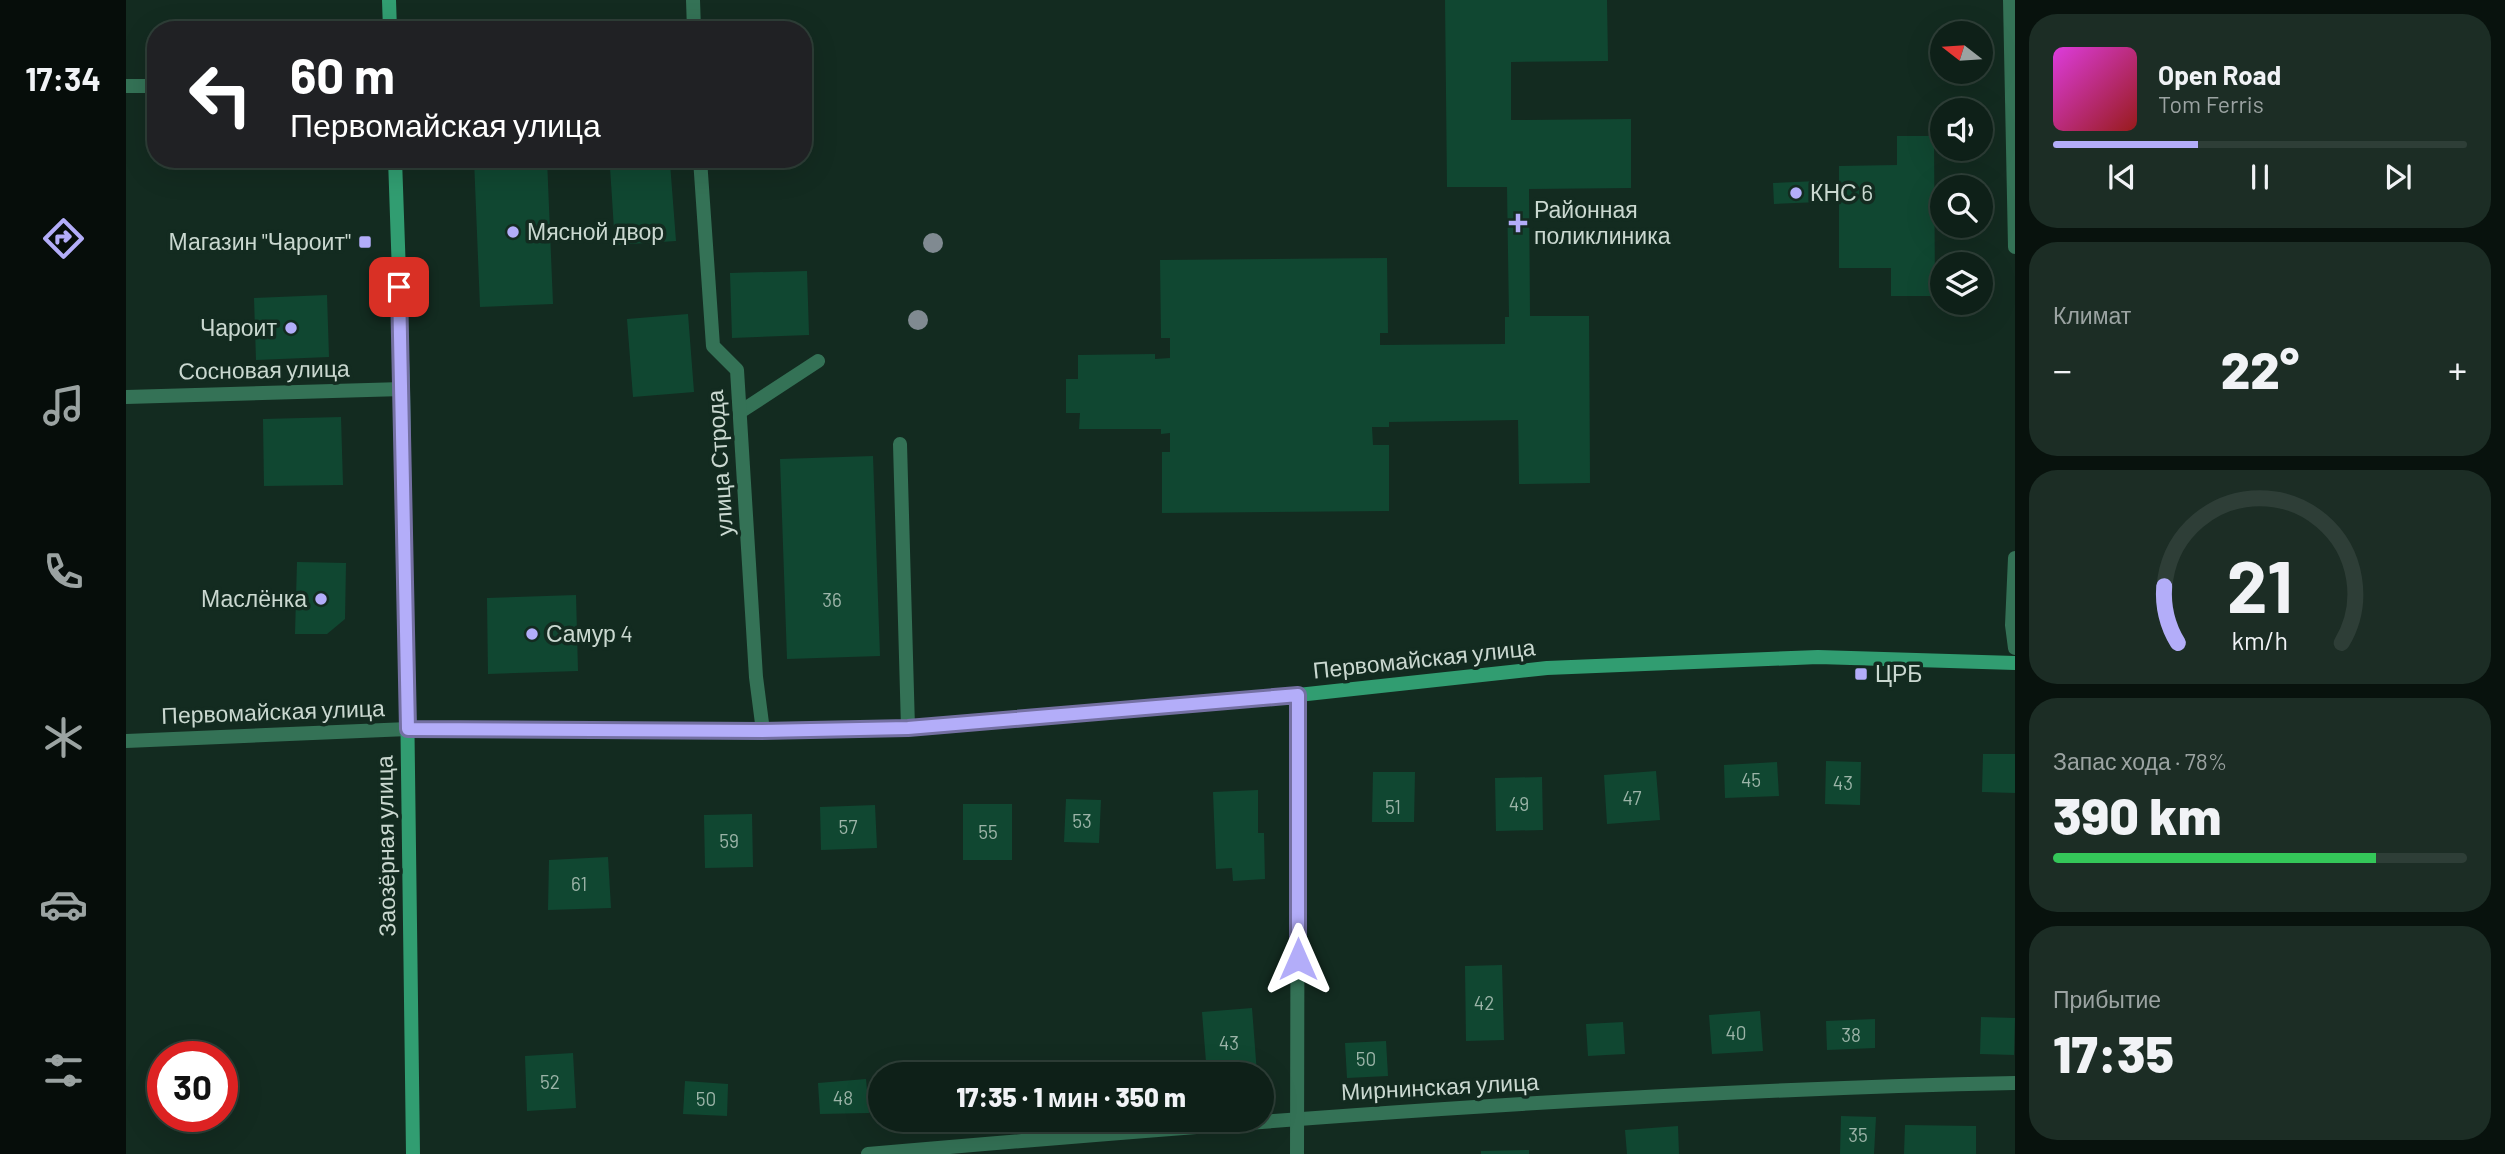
<!DOCTYPE html>
<html lang="ru">
<meta charset="utf-8">
<style>
body{margin:0;font-family:Barlow,sans-serif;background:#1c2d25;color:#f1f3f6;height:100vh;display:flex;flex-direction:column;font-size:26px;white-space:nowrap}
*{box-sizing:border-box;margin:0}
p{font-size:23px;color:#9ba3a2}
.icon{flex:none;width:38px;height:38px;fill:none;stroke:currentColor;stroke-width:2;stroke-linecap:round;stroke-linejoin:round}
.map{position:relative;flex:1;overflow:hidden}
.sheet{display:flex;flex-direction:column;gap:14px;padding:14px;background:#08120d;width:490px}
.sheet>*{flex:none}
.banner{position:absolute;left:21px;top:21px;width:665px;height:147px;border-radius:28px;box-shadow:0 7px 28px #0002,0 0 0 2px #2e3e37;background:#202124;color:#fff;overflow:hidden}
.needle{width:46px;rotate:287deg}
.tools{position:absolute;left:1804px;top:21px;display:grid;gap:14px}
.tools a{display:grid;place-items:center;width:63px;height:63px;border-radius:50%;background:#0e2018;box-shadow:0 7px 28px #0002,0 0 0 2px #2e3e37;font-size:35px}
.speed{position:absolute;left:21px;top:1041px;display:flex;gap:14px;font-size:35px;font-weight:700;text-align:center}
.speed>*{display:grid;place-content:center;width:91px;height:91px;border-radius:50%;background:#0e2018;box-shadow:0 7px 28px #0002,0 0 0 2px #2e3e37;line-height:1}
.speed .limit{border:10px solid #d22;background:#fff;color:#111}
.pin{position:absolute;display:grid;place-items:center;width:60px;height:60px;color:#fff;margin:-30px;border-radius:14px;box-shadow:0 4px 10px #0006}
.me{position:absolute;width:77px;margin:-38px;rotate:0deg;stroke-linejoin:round;filter:drop-shadow(0 0 5px #0008)}
.turn{display:flex;align-items:center;gap:24px;height:147px;padding:0 28px;font-size:32px}
.turn .icon{width:91px;height:91px;stroke-width:2.5}
.turn b{display:block;font-size:49px;line-height:60px}
.big{font-size:52px;font-weight:800;line-height:1.1}
.sheet .card{flex:1;display:flex;flex-direction:column;justify-content:center;gap:10px;min-width:0;padding:0 24px;border-radius:28px;background:#1c2d25}
.sheet .dial{align-items:center;gap:0}
.dial svg{height:182px;overflow:visible;fill:none;stroke:#2e3e37;stroke-width:7;stroke-linecap:round;text-anchor:middle}
.dial text{fill:#f1f3f6;stroke:none}
.song{display:flex;align-items:center;gap:21px}
.cover{width:84px;height:84px;border-radius:10px;background:linear-gradient(135deg,hsl(300 70% 55%),hsl(0 70% 35%))}
.played{height:7px;border-radius:4px;background:linear-gradient(90deg,#b3adf9 35%,#2e3e37 35%)}
.keys{display:flex;justify-content:space-around;direction:ltr}
.heat{display:flex;justify-content:space-between;align-items:center;font-size:38px;direction:ltr}
.charge{height:10px;border-radius:5px;background:linear-gradient(90deg,#34c759 78%,#2e3e37 0)}
.trip{position:absolute;left:742px;top:1062px;width:406px;height:70px;border-radius:35px;background:#0e2018;box-shadow:0 7px 28px #0002,0 0 0 2px #2e3e37;font-weight:800;line-height:70px;text-align:center}
main{display:flex;flex:1;min-height:0}
.tabs{display:flex;flex-direction:column;width:126px;justify-content:space-around;align-items:center;background:#060d0a;color:#9ba3a2}
.tabs .icon{width:49px;height:49px}
.tabs .active{color:#b3adf9}
.tabs b{font-size:32px;color:#f1f3f6}
.map>svg:first-child{display:block}
.building{fill:#104731}
.lines{fill:none;stroke-linecap:round;stroke-linejoin:round}
.service{stroke:#347256;stroke-width:14}
.minor{stroke:#347256;stroke-width:14}
.secondary{stroke:#319d71;stroke-width:14}
.tree{fill:#808a91}
.route-casing{stroke:#7470a2;stroke-width:18}
.route{stroke:#b3adf9;stroke-width:12}
.poi-dot{fill:#b3adf9;stroke:#132b20;stroke-width:2.5}
.labels{text-anchor:middle;stroke-width:7;stroke-linejoin:round;paint-order:stroke}
.number-label{font-size:19px;fill:#9cb4a8}
.poi-label{font-size:23px;fill:#cad8d0;stroke:#132b20;text-anchor:start}
.street-label{font-size:23px;fill:#cad8d0;stroke:#132b20}
</style>
<main>
<nav class="tabs">
<b>17:34</b>
<svg class="icon active" aria-label="directions" viewBox="0 0 24 24"><path d="M12 3l9 9-9 9-9-9zM9 14v-3h6M13 9l2 2-2 2"/></svg>
<svg class="icon" aria-label="music" viewBox="0 0 24 24"><path d="M9 18V5l10-2v13"/><circle cx="6" cy="18" r="3"/><circle cx="16" cy="16" r="3"/></svg>
<svg class="icon" aria-label="phone" viewBox="0 0 24 24"><path d="M5 4h4l2 5-3 2q2 4 5 5l2-3 5 2v4C11 20 4 13 5 4z"/></svg>
<svg class="icon" aria-label="climate" viewBox="0 0 24 24"><path d="M12 3v18M4 7l16 10M4 17L20 7"/></svg>
<svg class="icon" aria-label="car" viewBox="0 0 24 24"><path d="M5 17H2v-5l4-1 3-4h7l3 4 3 1v5h-3M9 17h6M6 11h13"/><circle cx="7" cy="17" r="2"/><circle cx="17" cy="17" r="2"/></svg>
<svg class="icon" aria-label="filters" viewBox="0 0 24 24"><path d="M4 7h16M4 17h16"/><circle cx="9" cy="7" r="2"/><circle cx="15" cy="17" r="2"/></svg>
</nav>
<div class="map">
<svg width="1889" height="1154" viewBox="0 0 1889 1154">
<rect width="100%" height="100%" fill="#132b20"/>
<g class="building">
<path d="M 1319,0 L 1481,0 L 1482,61 L 1385,62 L 1385,120 L 1505,119 L 1505,188 L 1403,189 L 1404,316 L 1463,316 L 1464,483 L 1393,484 L 1392,420 L 1263,422 L 1263,427 L 1246,427 L 1247,445 L 1263,445 L 1263,511 L 1036,513 L 1036,452 L 1044,452 L 1044,433 L 1035,434 L 1035,429 L 953,429 L 954,413 L 940,413 L 940,379 L 952,379 L 952,355 L 1029,354 L 1029,359 L 1044,358 L 1044,338 L 1035,338 L 1034,260 L 1261,258 L 1262,333 L 1254,333 L 1254,345 L 1379,344 L 1379,317 L 1383,317 L 1381,187 L 1321,187 Z"/>
<path d="M 1771,136 L 1808,136 L 1809,296 L 1765,296 L 1765,268 L 1713,268 L 1713,166 L 1771,165 Z"/>
<path d="M 348,159 L 421,159 L 427,304 L 354,307 Z"/>
<path d="M 544,163 L 550,241 L 489,245 L 484,167 Z"/>
<path d="M 1692,181 L 1693,202 L 1648,204 L 1647,183 Z"/>
<path d="M 681,271 L 683,335 L 606,338 L 604,273 Z"/>
<path d="M 201,295 L 203,357 L 130,360 L 128,298 Z"/>
<path d="M 562,314 L 568,392 L 507,397 L 501,319 Z"/>
<path d="M 215,417 L 217,485 L 138,486 L 137,419 Z"/>
<path d="M 747,456 L 754,656 L 661,659 L 654,459 Z"/>
<path d="M 171,562 L 220,563 L 219,619 L 201,634 L 169,634 Z"/>
<path d="M 450,595 L 452,671 L 362,674 L 361,598 Z"/>
<path d="M 1857,754 L 1889,754 L 1889,793 L 1856,792 Z"/>
<path d="M 1700,761 L 1735,762 L 1734,805 L 1699,804 Z"/>
<path d="M 1651,762 L 1653,796 L 1599,798 L 1598,765 Z"/>
<path d="M 1530,771 L 1534,820 L 1481,824 L 1478,775 Z"/>
<path d="M 1247,772 L 1289,772 L 1288,822 L 1246,822 Z"/>
<path d="M 1416,777 L 1417,830 L 1370,831 L 1369,778 Z"/>
<path d="M 1132,790 L 1132,833 L 1138,833 L 1139,879 L 1107,881 L 1106,868 L 1090,869 L 1087,792 Z"/>
<path d="M 940,799 L 975,800 L 973,843 L 938,842 Z"/>
<rect x="837" y="804" width="49" height="56"/>
<path d="M 749,805 L 751,848 L 695,850 L 694,807 Z"/>
<path d="M 626,814 L 627,867 L 579,868 L 578,815 Z"/>
<path d="M 482,857 L 485,908 L 422,910 L 423,860 Z"/>
<path d="M 1376,965 L 1378,1040 L 1340,1041 L 1339,966 Z"/>
<path d="M 1126,1008 L 1131,1074 L 1081,1074 L 1076,1012 Z"/>
<path d="M 1634,1011 L 1637,1051 L 1586,1054 L 1583,1015 Z"/>
<path d="M 1855,1017 L 1889,1018 L 1888,1055 L 1854,1054 Z"/>
<path d="M 1749,1019 L 1749,1048 L 1701,1050 L 1700,1021 Z"/>
<path d="M 1497,1022 L 1499,1054 L 1462,1056 L 1460,1024 Z"/>
<path d="M 1260,1041 L 1262,1076 L 1221,1078 L 1219,1043 Z"/>
<path d="M 447,1053 L 450,1108 L 401,1111 L 399,1056 Z"/>
<path d="M 860,1070 L 860,1074 L 823,1074 L 822,1073 Z"/>
<path d="M 740,1079 L 743,1113 L 694,1114 L 692,1083 Z"/>
<path d="M 559,1081 L 602,1084 L 601,1116 L 557,1114 Z"/>
<path d="M 1715,1116 L 1750,1117 L 1748,1154 L 1714,1154 Z"/>
<path d="M 1779,1125 L 1850,1126 L 1850,1154 L 1778,1154 Z"/>
<path d="M 1552,1126 L 1553,1154 L 1501,1154 L 1499,1130 Z"/>
<path d="M 1403,1150 L 1403,1154 L 1355,1154 L 1355,1151 Z"/>
</g>
<g class="lines">
<g class="service">
<path d="M 614,412 L 692,361"/>
<path d="M 774,444 L 782,728"/>
</g>
<g class="minor">
<path d="M 567,0 L 568,30"/>
<path d="M 1884,0 L 1889,247"/>
<path d="M 0,86 L 30,86"/>
<path d="M 574,159 L 587,346 L 611,370 L 630,677 L 637,731"/>
<path d="M 0,397 L 277,389"/>
<path d="M 1889,558 L 1886,625 L 1889,648"/>
<path d="M 0,741 L 282,729"/>
<path d="M 742,1154 C 1124,1121 1506,1091 1889,1083"/>
<path d="M 1171,1154 L 1172,695"/>
</g>
<g class="secondary">
<path d="M 263,0 L 264,30"/>
<path d="M 269,159 L 277,389 L 287,1154"/>
<path d="M 282,729 L 637,731 L 782,728 L 1172,695 L 1421,668 L 1692,657 L 1889,663"/>
</g>
</g>
<g class="tree">
<circle cx="807" cy="243" r="10"/>
<circle cx="792" cy="320" r="10"/>
</g>
<g class="lines">
<defs>
<path id="route" d="M 273,287 L 282,729 L 636,731 L 782,728 L 1172,695 L 1172,959"/>
</defs>
<use href="#route" class="route-casing"/>
<use href="#route" class="route"/>
</g>
<g class="poi-dot">
<circle cx="1670" cy="193" r="7"/>
<path d="M1388.5 212.5h7v7h7v7h-7v7h-7v-7h-7v-7h7z"/>
<circle cx="387" cy="232" r="7"/>
<rect x="232" y="235" width="14" height="14" rx="3.5"/>
<circle cx="165" cy="328" r="7"/>
<circle cx="195" cy="599" r="7"/>
<circle cx="406" cy="634" r="7"/>
<rect x="1728" y="667" width="14" height="14" rx="3.5"/>
</g>
<g class="labels">
<g class="number-label">
<text x="706" y="607">36</text>
<text x="1625" y="787">45</text>
<text x="1717" y="790">43</text>
<text x="1506" y="805">47</text>
<text x="1393" y="811">49</text>
<text x="1267" y="814">51</text>
<text x="956" y="828">53</text>
<text x="722" y="834">57</text>
<text x="862" y="839">55</text>
<text x="603" y="848">59</text>
<text x="453" y="891">61</text>
<text x="1358" y="1010">42</text>
<text x="1610" y="1040">40</text>
<text x="1725" y="1042">38</text>
<text x="1103" y="1050">43</text>
<text x="1240" y="1066">50</text>
<text x="424" y="1089">52</text>
<text x="717" y="1105">48</text>
<text x="580" y="1106">50</text>
<text x="1732" y="1142">35</text>
</g>
<g class="poi-label">
<text x="1684" y="201">КНС 6</text>
<text x="1408" y="218">Районная<tspan x="1408" dy="26">поликлиника</tspan></text>
<text x="401" y="240">Мясной двор</text>
<text x="225" y="250" text-anchor="end">Магазин "Чароит"</text>
<text x="151" y="336" text-anchor="end">Чароит</text>
<text x="181" y="607" text-anchor="end">Маслёнка</text>
<text x="420" y="642">Самур 4</text>
<text x="1749" y="682">ЦРБ</text>
</g>
<g class="street-label">
<text transform="translate(138 370) rotate(-1)" y="8">Сосновая улица</text>
<text transform="translate(594 463) rotate(-94)" y="8">улица Строда</text>
<text transform="translate(1298 659) rotate(-6)" y="8">Первомайская улица</text>
<text transform="translate(147 712) rotate(-2)" y="8">Первомайская улица</text>
<text transform="translate(260 846) rotate(-91)" y="8">Заозёрная улица</text>
<text transform="translate(1314 1087) rotate(-3)" y="8">Мирнинская улица</text>
</g>
</g>
</svg>
<div class="tools">
<a><svg class="needle" viewBox="-14 -14 28 28"><path d="M0-13l5 13h-10z" fill="#e53935"/><path d="M0 13l5-13h-10z" fill="#9ba3a2"/></svg></a>
<a><svg class="icon" aria-label="sound" viewBox="0 0 24 24"><path d="M4 9h4l5-4v14l-5-4H4zM17 9q2 3 0 6"/></svg></a>
<a><svg class="icon" aria-label="search" viewBox="0 0 24 24"><circle cx="10" cy="10" r="6"/><path d="M15 15l6 6"/></svg></a>
<a><svg class="icon" aria-label="layers" viewBox="0 0 24 24"><path d="M12 4l9 5-9 5-9-5zM3 14l9 5 9-5"/></svg></a>
</div>
<div class="speed"><div class="limit">30</div></div>
<div class="pin" style="left:273px;top:287px;background:#d93025"><svg class="icon" aria-label="arrive" viewBox="0 0 24 24"><path d="M6 21V4h12l-3 4 3 4H6"/></svg></div>
<svg class="me" style="left:1172px;top:959px" viewBox="-20 -20 40 40"><path d="M0-17L14 15 0 8-14 15z" fill="#b3adf9" stroke="#fff" stroke-width="4"/></svg>
<div class="trip">17:35 · 1 мин · 350 m</div>
<div class="banner">
<div class="turn"><svg class="icon" aria-label="left" viewBox="0 0 24 24"><path d="M17 20v-9H6M10 6l-5 5 5 5"/></svg><div><b>60 m</b>Первомайская улица</div></div>
</div>
</div>
<section class="sheet">
<div class="card">
<div class="song"><i class="cover"></i><div><b>Open Road</b><p>Tom Ferris</p></div></div>
<div class="played"></div>
<div class="keys"><svg class="icon" aria-label="previous" viewBox="0 0 24 24"><path d="M18 5L8 12l10 7zM5 5v14"/></svg><svg class="icon" aria-label="pause" viewBox="0 0 24 24"><path d="M8 5v14M16 5v14"/></svg><svg class="icon" aria-label="next" viewBox="0 0 24 24"><path d="M6 5l10 7-10 7zM19 5v14"/></svg></div>
</div>
<div class="card"><p>Климат</p>
<div class="heat"><a>−</a><b class="big">22°</b><a>+</a></div>
</div>
<div class="card dial"><svg viewBox="0 0 100 80">
<path d="M14 69A42 42 0 1 1 86 69"/>
<path d="M14 69A42 42 0 0 1 8 44" stroke="#b3adf9"/>
<text x="50" y="56" font-size="32" font-weight="700">21</text>
<text x="50" y="72" font-size="11">km/h</text>
</svg></div>
<div class="card"><p>Запас хода · 78%</p><b class="big">390 km</b><div class="charge"></div></div>
<div class="card"><p>Прибытие</p><b class="big">17:35</b></div>
</section>
</main>
